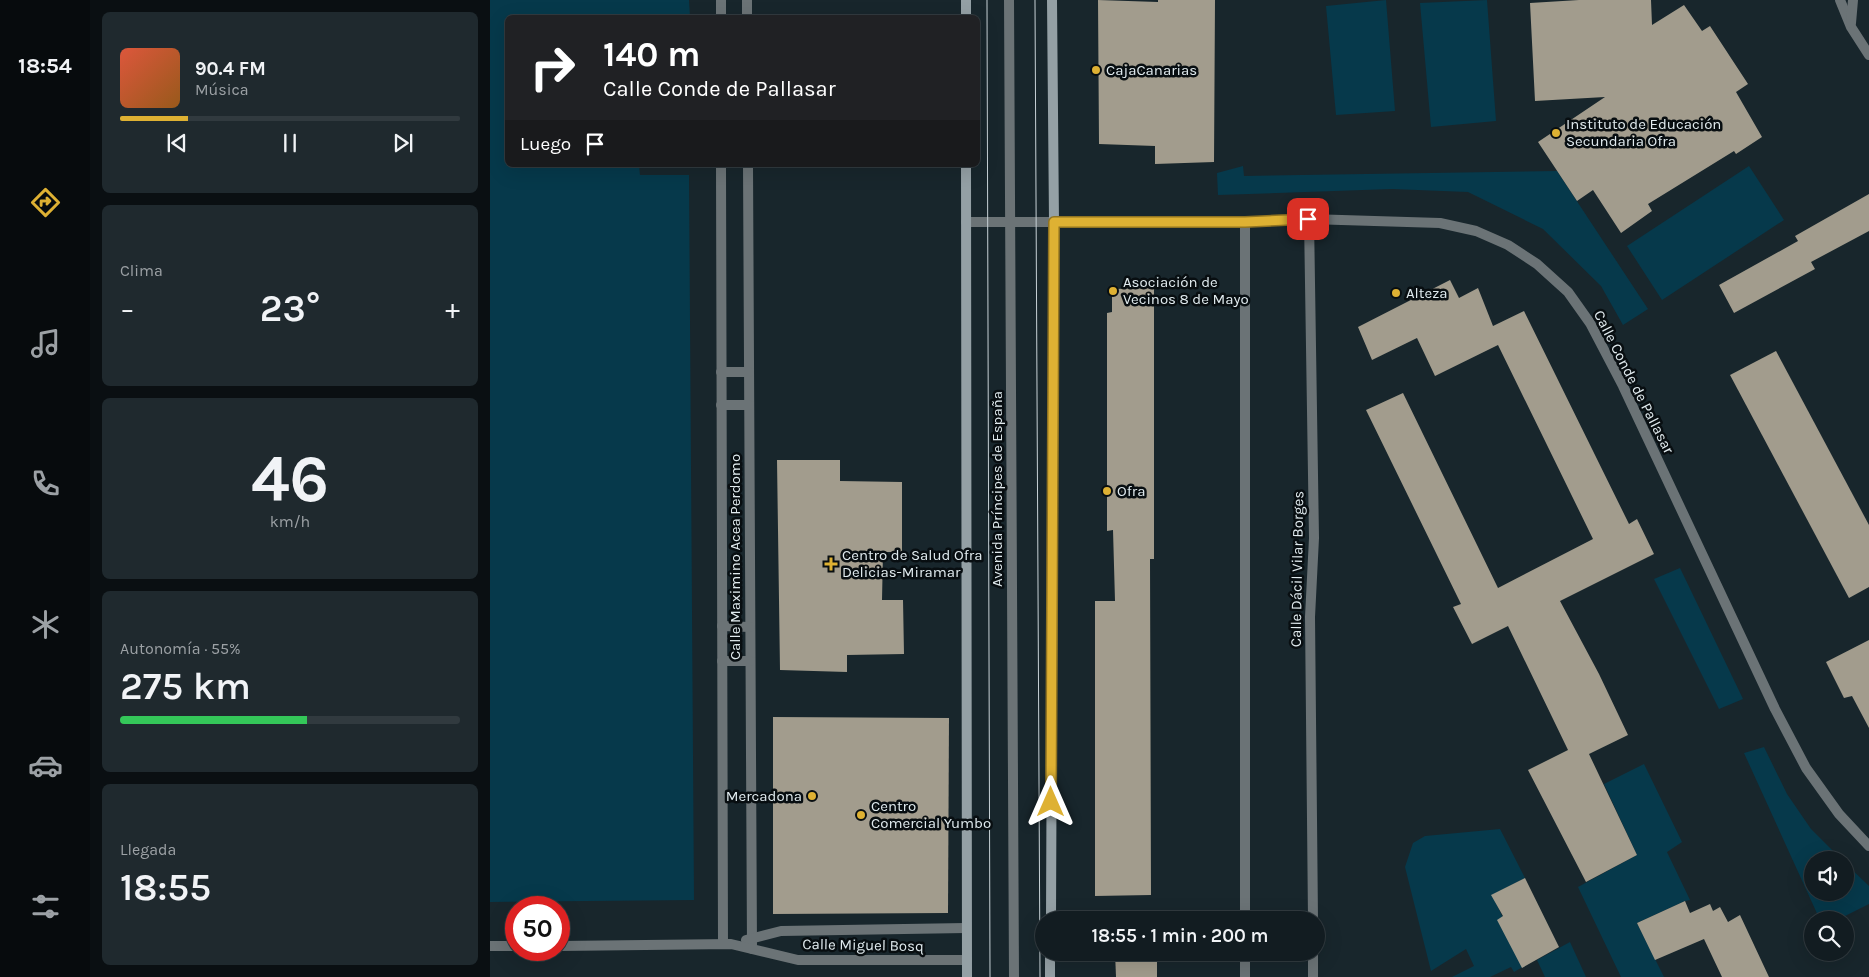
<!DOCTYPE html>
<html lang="es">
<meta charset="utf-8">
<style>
body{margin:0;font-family:Karla,sans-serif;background:#1f292e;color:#f1f3f6;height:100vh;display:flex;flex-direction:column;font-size:19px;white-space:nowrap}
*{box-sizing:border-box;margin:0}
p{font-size:16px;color:#9ca1a5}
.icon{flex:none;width:28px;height:28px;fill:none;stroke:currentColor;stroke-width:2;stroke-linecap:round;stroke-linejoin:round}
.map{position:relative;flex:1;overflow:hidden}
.details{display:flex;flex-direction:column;gap:12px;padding:12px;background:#0a0f12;width:400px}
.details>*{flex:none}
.guide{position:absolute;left:15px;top:15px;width:475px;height:152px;border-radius:8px;box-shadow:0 5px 20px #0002,0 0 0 1px #313a3f;background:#202124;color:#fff;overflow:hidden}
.tools{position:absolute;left:1314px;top:851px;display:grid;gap:10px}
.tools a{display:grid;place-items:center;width:50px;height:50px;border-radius:50%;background:#121c21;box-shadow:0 5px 20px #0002,0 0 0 1px #313a3f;font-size:25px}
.speed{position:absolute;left:15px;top:896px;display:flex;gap:10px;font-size:25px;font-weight:700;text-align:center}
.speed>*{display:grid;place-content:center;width:65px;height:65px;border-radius:50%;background:#121c21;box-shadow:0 5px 20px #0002,0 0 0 1px #313a3f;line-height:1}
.speed .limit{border:8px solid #d22;background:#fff;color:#111}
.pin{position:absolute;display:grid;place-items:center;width:42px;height:42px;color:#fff;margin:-21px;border-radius:10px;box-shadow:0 2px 8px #0006}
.me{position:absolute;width:55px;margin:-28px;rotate:0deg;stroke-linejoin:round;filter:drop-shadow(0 0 4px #0008)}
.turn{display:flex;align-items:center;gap:18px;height:105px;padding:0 15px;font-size:22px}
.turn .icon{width:65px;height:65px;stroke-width:2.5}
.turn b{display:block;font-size:35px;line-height:42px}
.then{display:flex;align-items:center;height:48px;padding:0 15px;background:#0003;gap:10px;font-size:19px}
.big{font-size:38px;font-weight:600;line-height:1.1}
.details .tile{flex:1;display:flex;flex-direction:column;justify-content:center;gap:8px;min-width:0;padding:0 18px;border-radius:8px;background:#1f292e}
.details .dial{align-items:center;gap:0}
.dial b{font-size:65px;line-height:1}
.song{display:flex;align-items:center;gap:15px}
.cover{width:60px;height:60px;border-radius:8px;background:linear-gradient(135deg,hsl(10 70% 55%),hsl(30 70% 35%))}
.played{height:5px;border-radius:2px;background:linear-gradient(90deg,#deb133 20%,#313a3f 20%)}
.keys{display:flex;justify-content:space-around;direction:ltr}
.heat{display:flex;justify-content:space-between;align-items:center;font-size:28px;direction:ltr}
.charge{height:8px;border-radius:4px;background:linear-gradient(90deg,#34c759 55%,#313a3f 0)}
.trip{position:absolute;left:545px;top:911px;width:290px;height:50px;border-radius:25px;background:#121c21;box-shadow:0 5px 20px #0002,0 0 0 1px #313a3f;font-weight:600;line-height:50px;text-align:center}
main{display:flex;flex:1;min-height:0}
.dock{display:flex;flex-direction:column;width:90px;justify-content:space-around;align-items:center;background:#070b0d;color:#9ca1a5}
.dock .icon{width:35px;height:35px}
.dock .active{color:#deb133}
.dock b{font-size:22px;color:#f1f3f6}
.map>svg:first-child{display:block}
.green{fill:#06394b}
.building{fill:#a29c8d}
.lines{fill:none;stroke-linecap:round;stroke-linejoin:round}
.pedestrian{stroke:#6b7376;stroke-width:10}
.minor{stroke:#6b7376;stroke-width:10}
.secondary{stroke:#94a0a5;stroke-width:10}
.tram{stroke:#c7d1d6;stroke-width:1}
.route-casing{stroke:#907321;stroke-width:12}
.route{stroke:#deb133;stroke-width:9}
.poi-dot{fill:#deb133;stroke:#080e11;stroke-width:2}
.labels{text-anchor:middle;stroke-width:5;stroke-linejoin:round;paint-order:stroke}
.poi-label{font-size:15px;fill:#e1ebef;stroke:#080e11;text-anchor:start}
.street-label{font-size:15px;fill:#e1ebef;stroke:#080e11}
</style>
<main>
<nav class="dock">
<b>18:54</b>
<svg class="icon active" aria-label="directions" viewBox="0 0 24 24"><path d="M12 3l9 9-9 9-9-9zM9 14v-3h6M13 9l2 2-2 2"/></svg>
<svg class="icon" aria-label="music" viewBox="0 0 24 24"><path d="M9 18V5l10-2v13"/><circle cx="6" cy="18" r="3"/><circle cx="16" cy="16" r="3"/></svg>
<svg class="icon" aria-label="phone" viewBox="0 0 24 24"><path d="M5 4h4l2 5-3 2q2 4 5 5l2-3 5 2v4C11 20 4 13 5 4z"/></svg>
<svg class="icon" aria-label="climate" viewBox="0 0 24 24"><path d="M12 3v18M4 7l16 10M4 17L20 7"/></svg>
<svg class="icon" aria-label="car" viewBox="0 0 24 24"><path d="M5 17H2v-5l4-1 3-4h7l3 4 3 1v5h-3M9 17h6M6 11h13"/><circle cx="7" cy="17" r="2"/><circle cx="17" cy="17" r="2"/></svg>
<svg class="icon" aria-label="filters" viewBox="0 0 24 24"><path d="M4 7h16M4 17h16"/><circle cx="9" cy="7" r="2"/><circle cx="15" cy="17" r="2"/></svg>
</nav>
<section class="details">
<div class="tile">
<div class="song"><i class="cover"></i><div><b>90.4 FM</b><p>Música</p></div></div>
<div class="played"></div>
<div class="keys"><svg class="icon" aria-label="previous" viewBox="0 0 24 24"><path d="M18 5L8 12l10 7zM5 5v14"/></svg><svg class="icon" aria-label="pause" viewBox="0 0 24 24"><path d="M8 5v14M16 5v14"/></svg><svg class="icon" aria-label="next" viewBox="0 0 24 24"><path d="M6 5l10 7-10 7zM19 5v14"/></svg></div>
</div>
<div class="tile"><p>Clima</p>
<div class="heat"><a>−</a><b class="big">23°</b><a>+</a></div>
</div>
<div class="tile dial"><b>46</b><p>km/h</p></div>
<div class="tile"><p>Autonomía · 55%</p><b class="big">275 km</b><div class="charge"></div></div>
<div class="tile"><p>Llegada</p><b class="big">18:55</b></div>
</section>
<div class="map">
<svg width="1379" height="977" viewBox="0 0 1379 977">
<rect width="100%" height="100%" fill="#18262c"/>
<g class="green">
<path d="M 0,0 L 199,0 L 200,17 L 18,18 L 18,165 L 149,165 L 150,175 L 199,175 L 204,900 L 0,902 Z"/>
<path d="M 896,0 L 905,111 L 846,115 L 836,6 Z"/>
<path d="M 997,0 L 1006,121 L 941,127 L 930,3 Z"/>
<path d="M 753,166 L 754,176 L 1067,171 L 1158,309 L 1133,325 L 1111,286 L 1053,229 L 978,192 L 902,189 L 728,195 L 727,173 Z"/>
<path d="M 1259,166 L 1294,220 L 1172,300 L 1137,246 Z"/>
<path d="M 1190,568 L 1253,699 L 1229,709 L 1164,579 Z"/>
<path d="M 1274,747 L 1297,794 L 1321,829 L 1352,860 L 1322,860 L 1322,892 L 1355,892 L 1355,863 L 1379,886 L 1379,904 L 1347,920 L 1330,920 L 1254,753 Z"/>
<path d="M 1154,764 L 1192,842 L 1177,852 L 1200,900 L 1195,901 L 1147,923 L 1174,977 L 1131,977 L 1088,887 L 1147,855 L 1114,784 Z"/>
<path d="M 1010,829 L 1035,878 L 1002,895 L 1036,965 L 1024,972 L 1021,967 L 1000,977 L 962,977 L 984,966 L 976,949 L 941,971 L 915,867 L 923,843 L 935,836 Z"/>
<path d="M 1080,942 L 1096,977 L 1055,977 L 1047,960 Z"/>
</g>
<g class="building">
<path d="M 608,0 L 668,2 L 668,0 L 725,0 L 724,162 L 665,164 L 665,146 L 609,144 Z"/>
<path d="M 1089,0 L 1161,0 L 1162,25 L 1194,5 L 1212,31 L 1220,26 L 1258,84 L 1246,92 L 1272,137 L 1246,154 L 1244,151 L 1158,204 L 1162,211 L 1131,233 L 1103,190 L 1087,201 L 1048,142 L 1115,97 L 1045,101 L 1040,3 Z"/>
<path d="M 1379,194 L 1379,231 L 1321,262 L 1325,269 L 1244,313 L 1229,285 L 1308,241 L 1305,236 Z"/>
<path d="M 960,280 L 969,298 L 988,288 L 1003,326 L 1034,311 L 1139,524 L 1147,519 L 1164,554 L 1070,601 L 1109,674 L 1138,735 L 1099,754 L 1147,855 L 1096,882 L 1038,770 L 1078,750 L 1018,626 L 982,644 L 963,607 L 971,604 L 876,410 L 913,393 L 1008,588 L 1103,539 L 1008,345 L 945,376 L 927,338 L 882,360 L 868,327 Z"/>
<path d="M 664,288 L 664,559 L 660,559 L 661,895 L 605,896 L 605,601 L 625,601 L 623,530 L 617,531 L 617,313 L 622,312 L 622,289 Z"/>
<path d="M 1286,351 L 1379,525 L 1379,587 L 1359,598 L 1240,375 Z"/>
<path d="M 287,460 L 350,460 L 350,481 L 412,482 L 412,552 L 393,552 L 392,600 L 413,600 L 414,654 L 357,655 L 357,672 L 290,670 Z"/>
<path d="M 1379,640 L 1379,728 L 1362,696 L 1354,698 L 1336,662 Z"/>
<path d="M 283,717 L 459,718 L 458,913 L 283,914 Z"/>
<path d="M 1035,878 L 1069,947 L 1032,968 L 1007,920 L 1013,916 L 1001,895 Z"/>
<path d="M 1195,901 L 1200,913 L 1220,904 L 1223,911 L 1230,907 L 1238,922 L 1250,915 L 1279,977 L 1232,977 L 1214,939 L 1165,960 L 1147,923 Z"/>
<path d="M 625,952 L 667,952 L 667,977 L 626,977 Z"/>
</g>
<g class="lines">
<path class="pedestrian" d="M 519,0 L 524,977"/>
<g class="minor">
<path d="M 257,0 L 257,18"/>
<path d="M 1350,0 L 1361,27 L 1379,55"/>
<path d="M 231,18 L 231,0"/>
<path d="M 1361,23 L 1363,0"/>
<path d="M 231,165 L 233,944"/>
<path d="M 258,165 L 262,949"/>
<path d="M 819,219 L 824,538 L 820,617 L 823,920"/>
<path d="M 476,222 L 755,222 L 819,219 L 950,223 L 986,231 L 1018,245 L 1047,264 L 1078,292 L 1100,323 L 1133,386 L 1285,709 L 1316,768 L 1349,814 L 1379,846"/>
<path d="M 231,372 L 259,372"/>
<path d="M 231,405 L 259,405"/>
<path d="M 232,626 L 260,627"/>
<path d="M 232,661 L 260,661"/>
<path d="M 755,920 L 755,222"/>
<path d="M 256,940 L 291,931 L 476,928"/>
<path d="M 0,946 L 26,946"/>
<path d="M 69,946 L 241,944 L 308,960 L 477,960"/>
<path d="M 823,952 L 823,977"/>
<path d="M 755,977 L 755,952"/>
</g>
<g class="secondary">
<path d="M 476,18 L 476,0"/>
<path d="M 476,165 L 477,977"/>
<path d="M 561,920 L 564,222 L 562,0"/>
<path d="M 560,977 L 560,952"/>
</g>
<g class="tram">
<path d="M 497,0 L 500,977"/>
<path d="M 545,0 L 550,977"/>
</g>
</g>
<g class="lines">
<defs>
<path id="route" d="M 561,802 L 564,222 L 755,222 L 818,219"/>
</defs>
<use href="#route" class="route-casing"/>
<use href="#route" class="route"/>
</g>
<g class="poi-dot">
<circle cx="606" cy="70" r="5"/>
<circle cx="1066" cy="133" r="5"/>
<circle cx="623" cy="291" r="5"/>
<circle cx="906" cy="293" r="5"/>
<circle cx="617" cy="491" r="5"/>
<path d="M338.5 556.5h5v5h5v5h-5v5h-5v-5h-5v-5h5z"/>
<circle cx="322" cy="796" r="5"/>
<circle cx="371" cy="815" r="5"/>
</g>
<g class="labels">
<g class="poi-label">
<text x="616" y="75">CajaCanarias</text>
<text x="1076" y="129">Instituto de Educación<tspan x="1076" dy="17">Secundaria Ofra</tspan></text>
<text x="633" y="287">Asociación de<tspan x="633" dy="17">Vecinos 8 de Mayo</tspan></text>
<text x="916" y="298">Alteza</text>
<text x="627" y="496">Ofra</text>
<text x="352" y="560">Centro de Salud Ofra<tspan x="352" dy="17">Delicias-Miramar</tspan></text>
<text x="312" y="801" text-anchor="end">Mercadona</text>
<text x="381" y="811">Centro<tspan x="381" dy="17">Comercial Yumbo</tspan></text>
</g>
<g class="street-label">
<text transform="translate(1144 382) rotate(63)" y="5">Calle Conde de Pallasar</text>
<text transform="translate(507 489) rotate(-90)" y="5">Avenida Príncipes de España</text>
<text transform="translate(245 557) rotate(-90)" y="5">Calle Maximino Acea Perdomo</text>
<text transform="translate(807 569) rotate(-89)" y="5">Calle Dácil Vilar Borges</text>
<text transform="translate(373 945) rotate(1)" y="5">Calle Miguel Bosq</text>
</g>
</g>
</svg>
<div class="tools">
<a><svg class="icon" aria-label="sound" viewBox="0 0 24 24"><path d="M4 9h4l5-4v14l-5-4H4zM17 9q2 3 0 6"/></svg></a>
<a><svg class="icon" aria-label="search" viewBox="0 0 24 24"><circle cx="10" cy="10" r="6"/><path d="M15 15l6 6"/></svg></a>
</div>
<div class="speed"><div class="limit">50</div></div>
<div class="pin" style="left:818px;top:219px;background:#d93025"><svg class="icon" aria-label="arrive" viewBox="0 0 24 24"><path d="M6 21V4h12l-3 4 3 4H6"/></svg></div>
<svg class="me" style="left:561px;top:802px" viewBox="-20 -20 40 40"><path d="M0-17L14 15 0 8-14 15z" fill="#deb133" stroke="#fff" stroke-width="4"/></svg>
<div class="trip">18:55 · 1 min · 200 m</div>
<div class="guide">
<div class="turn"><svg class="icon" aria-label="right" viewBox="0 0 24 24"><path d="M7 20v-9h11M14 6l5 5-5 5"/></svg><div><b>140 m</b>Calle Conde de Pallasar</div></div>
<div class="then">Luego<svg class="icon" aria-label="arrive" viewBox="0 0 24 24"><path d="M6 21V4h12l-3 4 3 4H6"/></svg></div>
</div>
</div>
</main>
